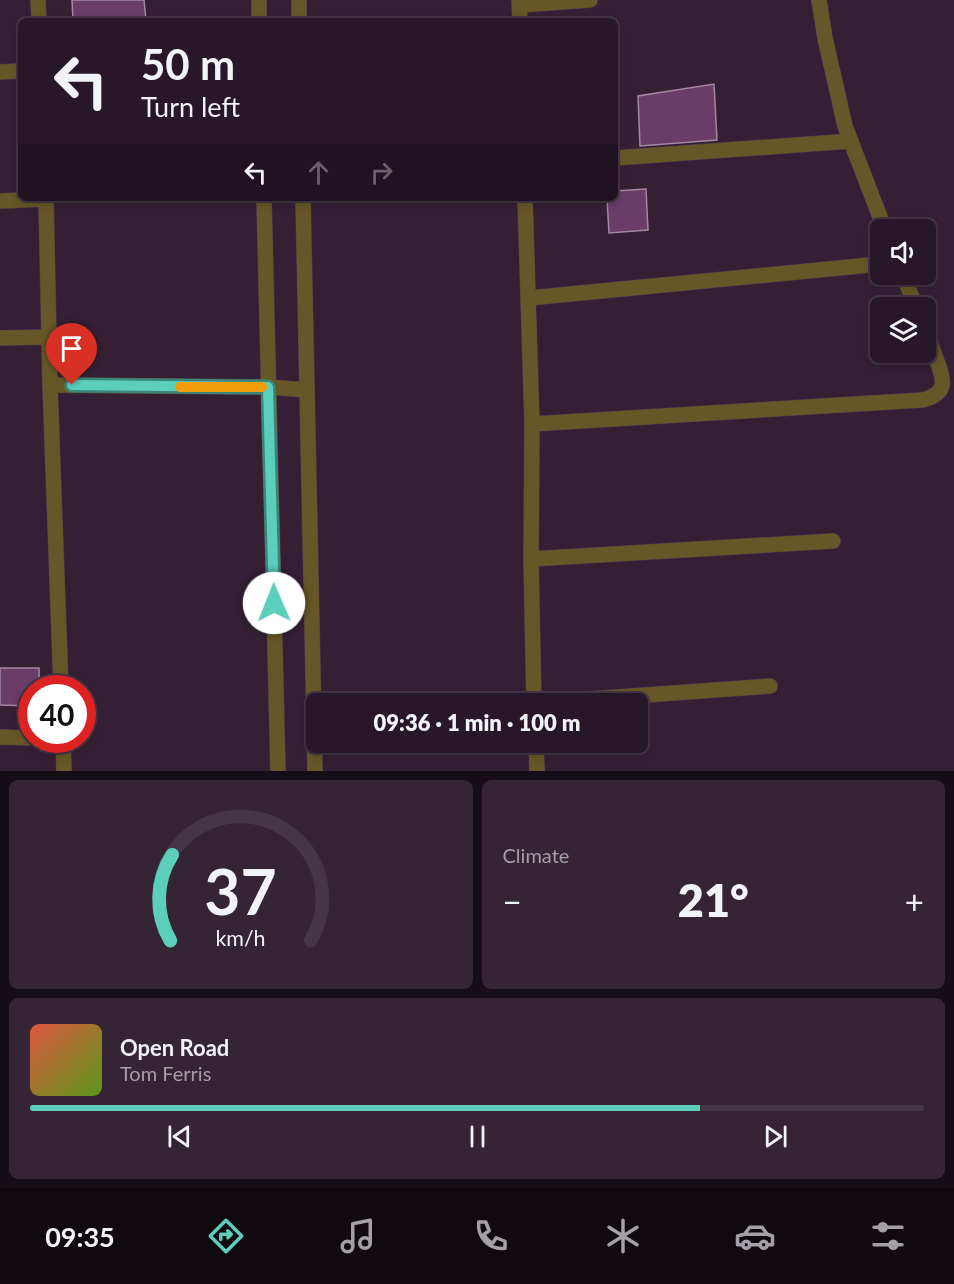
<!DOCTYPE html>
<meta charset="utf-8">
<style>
body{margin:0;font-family:Lato,sans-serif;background:#342434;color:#f1f3f6;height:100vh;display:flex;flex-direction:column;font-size:22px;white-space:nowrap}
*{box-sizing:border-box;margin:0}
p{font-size:20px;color:#a59fa8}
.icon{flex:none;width:33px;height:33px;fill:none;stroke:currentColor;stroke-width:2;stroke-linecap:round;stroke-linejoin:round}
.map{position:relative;height:771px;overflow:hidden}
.panel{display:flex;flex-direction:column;gap:9px;padding:9px;background:#160d16;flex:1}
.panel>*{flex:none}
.guide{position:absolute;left:18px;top:18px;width:600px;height:183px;border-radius:9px;box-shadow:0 3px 9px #0003,0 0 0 2px #443645;background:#281728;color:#f1f3f6;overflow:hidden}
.tools{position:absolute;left:870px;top:219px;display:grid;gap:12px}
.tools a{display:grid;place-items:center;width:66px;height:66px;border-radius:9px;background:#281728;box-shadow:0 3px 9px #0003,0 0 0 2px #443645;font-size:30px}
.speed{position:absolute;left:18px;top:675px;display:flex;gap:12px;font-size:30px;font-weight:700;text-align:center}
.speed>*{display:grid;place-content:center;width:78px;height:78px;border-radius:50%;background:#281728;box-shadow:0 3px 9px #0003,0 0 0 2px #443645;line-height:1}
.speed .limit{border:9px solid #d22;background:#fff;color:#111}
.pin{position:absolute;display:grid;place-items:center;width:51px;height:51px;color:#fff;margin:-62px -26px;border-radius:50% 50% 50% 0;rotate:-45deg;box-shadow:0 0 6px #0007}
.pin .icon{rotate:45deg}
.me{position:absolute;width:66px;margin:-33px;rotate:359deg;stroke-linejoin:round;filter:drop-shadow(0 0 4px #0008)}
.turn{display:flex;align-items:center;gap:21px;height:126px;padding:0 24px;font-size:27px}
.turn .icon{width:78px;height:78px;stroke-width:2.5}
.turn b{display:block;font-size:42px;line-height:51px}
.lanes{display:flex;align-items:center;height:57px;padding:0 24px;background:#0003;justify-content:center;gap:30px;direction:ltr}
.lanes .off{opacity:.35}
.big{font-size:45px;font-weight:800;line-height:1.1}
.panel .tile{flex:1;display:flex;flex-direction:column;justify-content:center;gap:9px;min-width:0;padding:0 21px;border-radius:9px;background:#342434}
.panel .dial{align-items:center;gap:0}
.dial svg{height:156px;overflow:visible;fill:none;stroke:#443645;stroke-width:7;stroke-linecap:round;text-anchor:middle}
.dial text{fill:#f1f3f6;stroke:none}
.song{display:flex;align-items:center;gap:18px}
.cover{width:72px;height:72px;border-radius:9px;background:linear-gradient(135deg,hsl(10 70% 55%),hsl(90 70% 35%))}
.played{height:6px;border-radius:3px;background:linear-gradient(90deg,#5bcebc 75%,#443645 75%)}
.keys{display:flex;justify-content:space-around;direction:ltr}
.heat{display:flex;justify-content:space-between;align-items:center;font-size:33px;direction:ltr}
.panel .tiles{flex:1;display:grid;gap:9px;grid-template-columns:1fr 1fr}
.tile:last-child{grid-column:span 2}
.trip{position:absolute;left:306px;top:693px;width:342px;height:60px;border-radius:9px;background:#281728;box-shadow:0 3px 9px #0003,0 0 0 2px #443645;font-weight:800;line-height:60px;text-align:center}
.menu{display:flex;height:96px;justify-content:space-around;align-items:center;background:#100910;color:#a59fa8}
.menu .icon{width:42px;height:42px}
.menu .selected{color:#5bcebc}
.menu b{font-size:27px;color:#f1f3f6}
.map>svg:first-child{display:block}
.building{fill:#6a3c68;stroke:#a488a2;stroke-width:1.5}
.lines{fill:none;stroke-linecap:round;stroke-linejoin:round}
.minor-casing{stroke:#503b4f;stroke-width:16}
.minor{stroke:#675627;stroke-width:15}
.route-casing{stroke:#3b867a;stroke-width:15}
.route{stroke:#5bcebc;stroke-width:10}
.slow{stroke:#f59e0b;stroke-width:10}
</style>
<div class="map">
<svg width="954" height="771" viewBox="0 0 954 771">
<rect width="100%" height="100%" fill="#361f35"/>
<g class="building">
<path d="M 72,0 L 144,0 L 146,21 L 73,21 Z"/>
<path d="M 714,84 L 717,140 L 640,146 L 638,96 Z"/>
<path d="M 646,189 L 648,230 L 609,233 L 607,198 L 615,198 L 615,191 Z"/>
<path d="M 0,668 L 39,668 L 39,688 L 32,688 L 32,706 L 0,705 Z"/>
</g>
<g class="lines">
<defs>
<g id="minor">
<path d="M 38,0 L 39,21"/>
<path d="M 259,0 L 259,21"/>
<path d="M 299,0 L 299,21"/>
<path d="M 519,0 L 520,21"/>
<path d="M 819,0 L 825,38 L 845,126 L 885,230"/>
<path d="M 520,5 L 590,0"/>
<path d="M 0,72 L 21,71"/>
<path d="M 615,158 L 851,141"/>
<path d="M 46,198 L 50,385 L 61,688"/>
<path d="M 264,198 L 278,771"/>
<path d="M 303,198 L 315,771"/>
<path d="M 525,198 L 532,424 L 531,559 L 534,704"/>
<path d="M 0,201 L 46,199"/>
<path d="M 903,274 L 916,308"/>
<path d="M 529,298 L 880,264"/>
<path d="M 0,338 L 49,337"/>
<path d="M 50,385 L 268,387 L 307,390"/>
<path d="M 532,424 L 922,400 C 948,394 945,380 936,359 C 933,350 929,340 926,331"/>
<path d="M 531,559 L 833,541"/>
<path d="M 534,703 L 770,686"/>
<path d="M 0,737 L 32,738"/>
<path d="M 63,740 L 64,771"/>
<path d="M 536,742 L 537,771"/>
</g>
</defs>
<use href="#minor" class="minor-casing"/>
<use href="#minor" class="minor"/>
</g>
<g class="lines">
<defs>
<path id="route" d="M 72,385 L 268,387 L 274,603"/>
</defs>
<use href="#route" class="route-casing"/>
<use href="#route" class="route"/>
<path class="slow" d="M 180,387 L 262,387"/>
</g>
</svg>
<div class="tools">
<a><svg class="icon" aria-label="sound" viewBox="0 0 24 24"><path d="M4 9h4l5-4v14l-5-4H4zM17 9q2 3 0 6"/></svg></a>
<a><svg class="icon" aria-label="layers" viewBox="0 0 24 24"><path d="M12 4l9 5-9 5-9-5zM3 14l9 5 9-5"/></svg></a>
</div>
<div class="speed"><div class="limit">40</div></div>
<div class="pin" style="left:72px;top:385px;background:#d93025"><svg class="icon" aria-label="arrive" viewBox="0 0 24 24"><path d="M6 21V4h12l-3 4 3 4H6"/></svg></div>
<svg class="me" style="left:274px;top:603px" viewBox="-20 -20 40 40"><circle r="19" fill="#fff"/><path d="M0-13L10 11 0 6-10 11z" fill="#5bcebc"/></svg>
<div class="trip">09:36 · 1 min · 100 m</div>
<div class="guide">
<div class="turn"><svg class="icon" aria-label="left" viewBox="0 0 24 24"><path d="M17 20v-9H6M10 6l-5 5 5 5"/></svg><div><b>50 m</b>Turn left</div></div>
<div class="lanes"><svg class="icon" aria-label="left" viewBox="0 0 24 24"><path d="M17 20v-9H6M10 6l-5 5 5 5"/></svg><svg class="icon off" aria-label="ahead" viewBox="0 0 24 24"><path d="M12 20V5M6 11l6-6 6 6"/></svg><svg class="icon off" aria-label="right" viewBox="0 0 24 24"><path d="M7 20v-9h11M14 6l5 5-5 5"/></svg></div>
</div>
</div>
<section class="panel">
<div class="tiles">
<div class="tile dial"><svg viewBox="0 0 100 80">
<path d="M14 69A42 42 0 1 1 86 69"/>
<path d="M14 69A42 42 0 0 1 15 25" stroke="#5bcebc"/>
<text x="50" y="56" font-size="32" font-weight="700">37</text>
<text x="50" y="72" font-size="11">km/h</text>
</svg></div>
<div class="tile"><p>Climate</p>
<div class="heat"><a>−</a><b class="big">21°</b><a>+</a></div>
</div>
<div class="tile">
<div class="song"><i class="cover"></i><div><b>Open Road</b><p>Tom Ferris</p></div></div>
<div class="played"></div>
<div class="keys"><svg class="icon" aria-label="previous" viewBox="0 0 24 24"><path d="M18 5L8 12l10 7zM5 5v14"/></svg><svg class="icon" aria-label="pause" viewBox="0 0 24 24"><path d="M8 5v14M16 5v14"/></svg><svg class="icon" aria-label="next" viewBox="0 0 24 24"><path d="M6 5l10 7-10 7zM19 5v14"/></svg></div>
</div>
</div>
</section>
<nav class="menu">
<b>09:35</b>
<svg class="icon selected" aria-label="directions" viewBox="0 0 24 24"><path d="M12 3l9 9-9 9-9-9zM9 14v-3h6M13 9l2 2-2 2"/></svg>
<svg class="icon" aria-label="music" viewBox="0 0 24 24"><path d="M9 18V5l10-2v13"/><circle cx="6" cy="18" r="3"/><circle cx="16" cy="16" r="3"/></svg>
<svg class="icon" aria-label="phone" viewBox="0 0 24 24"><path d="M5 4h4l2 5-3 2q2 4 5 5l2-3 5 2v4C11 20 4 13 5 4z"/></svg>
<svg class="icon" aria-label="climate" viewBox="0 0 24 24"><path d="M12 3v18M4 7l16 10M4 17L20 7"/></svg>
<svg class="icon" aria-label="car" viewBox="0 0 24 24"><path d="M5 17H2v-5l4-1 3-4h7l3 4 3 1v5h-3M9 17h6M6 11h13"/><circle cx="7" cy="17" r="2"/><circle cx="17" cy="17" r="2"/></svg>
<svg class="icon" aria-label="filters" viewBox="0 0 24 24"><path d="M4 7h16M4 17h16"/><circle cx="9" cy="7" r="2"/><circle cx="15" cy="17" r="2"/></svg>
</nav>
